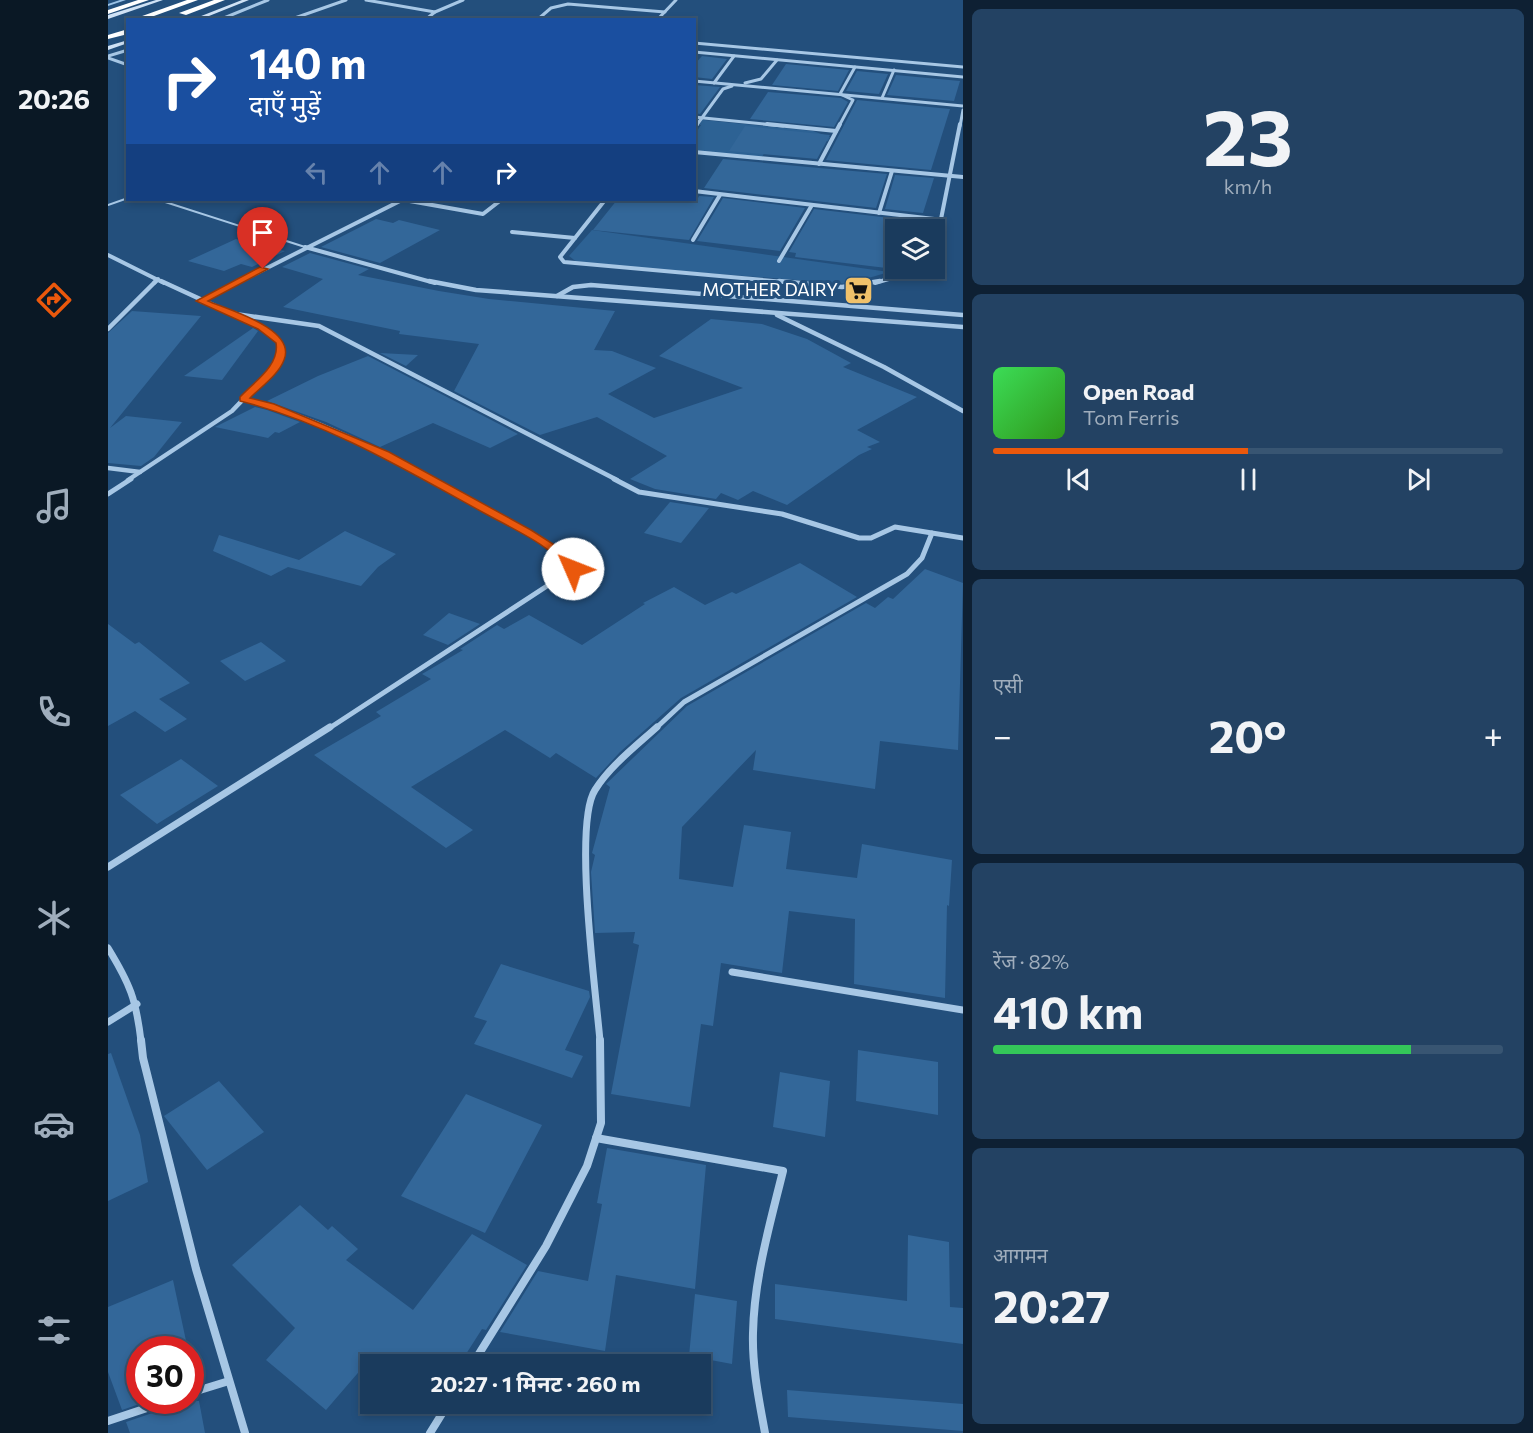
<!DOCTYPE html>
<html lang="hi">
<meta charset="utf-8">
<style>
body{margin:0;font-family:Commissioner,"Noto Sans Devanagari",sans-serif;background:#234263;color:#f1f3f6;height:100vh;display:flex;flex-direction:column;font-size:22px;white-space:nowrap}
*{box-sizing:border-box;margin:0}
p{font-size:20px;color:#9fadbc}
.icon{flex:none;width:33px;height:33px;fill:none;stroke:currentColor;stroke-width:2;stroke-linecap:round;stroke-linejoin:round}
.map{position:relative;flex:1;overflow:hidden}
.side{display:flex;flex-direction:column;gap:9px;padding:9px;background:#0e2033;width:570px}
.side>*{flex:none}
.guide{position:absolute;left:18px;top:18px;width:570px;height:183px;border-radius:0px;box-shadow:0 3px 9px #0003,0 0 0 2px #385572;background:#1a4fa0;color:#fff;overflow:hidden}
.buttons{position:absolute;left:777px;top:219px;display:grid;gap:12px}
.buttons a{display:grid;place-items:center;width:60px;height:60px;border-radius:0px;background:#1a3b5d;box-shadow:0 3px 9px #0003,0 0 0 2px #385572;font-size:30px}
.speed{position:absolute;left:18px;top:1336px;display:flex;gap:12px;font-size:30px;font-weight:700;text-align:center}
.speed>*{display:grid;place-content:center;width:78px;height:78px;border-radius:50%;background:#1a3b5d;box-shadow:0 3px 9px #0003,0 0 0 2px #385572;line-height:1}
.speed .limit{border:9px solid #d22;background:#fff;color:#111}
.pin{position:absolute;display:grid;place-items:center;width:51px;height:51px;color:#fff;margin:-62px -26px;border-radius:50% 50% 50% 0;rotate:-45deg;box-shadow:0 0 6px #0007}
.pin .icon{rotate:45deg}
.me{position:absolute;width:66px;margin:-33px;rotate:314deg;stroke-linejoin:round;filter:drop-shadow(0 0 4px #0008)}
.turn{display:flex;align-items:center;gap:21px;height:126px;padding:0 24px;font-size:27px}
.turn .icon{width:78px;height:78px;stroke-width:2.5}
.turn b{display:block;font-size:42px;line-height:51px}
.lanes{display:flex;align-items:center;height:57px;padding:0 24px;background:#0003;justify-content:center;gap:30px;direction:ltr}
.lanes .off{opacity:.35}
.big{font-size:45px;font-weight:700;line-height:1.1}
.side .widget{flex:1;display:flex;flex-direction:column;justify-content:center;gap:9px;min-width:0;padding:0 21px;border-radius:9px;background:#234263}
.side .dial{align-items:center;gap:0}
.dial b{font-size:78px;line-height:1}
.song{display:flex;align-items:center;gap:18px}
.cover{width:72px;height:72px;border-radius:9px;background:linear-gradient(135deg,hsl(130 70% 55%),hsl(110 70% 35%))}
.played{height:6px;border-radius:3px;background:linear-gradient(90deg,#ea580c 50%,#385572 50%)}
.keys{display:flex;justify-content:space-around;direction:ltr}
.heat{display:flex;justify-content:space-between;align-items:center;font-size:33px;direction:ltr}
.charge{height:9px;border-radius:4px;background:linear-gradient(90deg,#34c759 82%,#385572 0)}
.trip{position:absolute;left:252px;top:1354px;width:351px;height:60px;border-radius:0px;background:#1a3b5d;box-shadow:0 3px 9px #0003,0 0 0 2px #385572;font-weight:700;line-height:60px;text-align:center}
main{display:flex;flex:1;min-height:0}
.tabs{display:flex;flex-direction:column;width:108px;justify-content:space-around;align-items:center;background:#0a1825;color:#9fadbc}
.tabs .icon{width:42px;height:42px}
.tabs .current{color:#ea580c}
.tabs b{font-size:27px;color:#f1f3f6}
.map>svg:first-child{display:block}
.green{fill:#2d6294}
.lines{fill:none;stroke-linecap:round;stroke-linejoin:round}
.stream{fill:#9bc2e6;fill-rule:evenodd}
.building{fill:#336799}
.lane{stroke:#a7c7e5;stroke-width:2}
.street-far5{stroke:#a7c7e5;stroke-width:3}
.street-far4{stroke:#a7c7e5;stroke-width:4}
.street-far3{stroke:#a7c7e5;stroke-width:4.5}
.street-far2{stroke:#a7c7e5;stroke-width:5}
.street-far1{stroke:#a7c7e5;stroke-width:7}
.street{stroke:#a7c7e5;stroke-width:8}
.secondary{fill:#d0e2f5;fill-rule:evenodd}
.highway{fill:#fff;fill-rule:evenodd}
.route{fill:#ea580c;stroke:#983908;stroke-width:1.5}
.labels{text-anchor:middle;stroke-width:6;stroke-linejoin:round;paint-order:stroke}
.far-poi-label{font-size:18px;fill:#fff;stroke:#234f7c;text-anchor:end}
</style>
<main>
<nav class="tabs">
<b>20:26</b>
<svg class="icon current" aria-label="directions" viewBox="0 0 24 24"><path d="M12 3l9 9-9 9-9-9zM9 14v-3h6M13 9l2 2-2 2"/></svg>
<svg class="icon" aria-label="music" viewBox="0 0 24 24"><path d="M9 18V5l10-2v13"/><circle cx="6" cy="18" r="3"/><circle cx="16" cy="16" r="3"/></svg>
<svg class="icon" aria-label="phone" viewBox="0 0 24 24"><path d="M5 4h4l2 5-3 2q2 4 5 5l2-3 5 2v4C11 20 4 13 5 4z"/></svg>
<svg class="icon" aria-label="climate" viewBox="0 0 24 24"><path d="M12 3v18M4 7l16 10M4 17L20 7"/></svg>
<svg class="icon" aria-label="car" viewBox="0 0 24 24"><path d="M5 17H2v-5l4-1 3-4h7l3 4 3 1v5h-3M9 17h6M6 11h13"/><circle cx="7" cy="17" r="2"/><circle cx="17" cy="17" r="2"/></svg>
<svg class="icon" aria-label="filters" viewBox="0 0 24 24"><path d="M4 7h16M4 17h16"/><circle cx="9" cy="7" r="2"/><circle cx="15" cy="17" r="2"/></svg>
</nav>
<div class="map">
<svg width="855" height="1433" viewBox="0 0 855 1433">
<rect width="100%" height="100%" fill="#234f7c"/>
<g class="green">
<path d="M 586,119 L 705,131 L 722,137 L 720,141 L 666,136 L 654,157 L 587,152 L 587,134 L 593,125 L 587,124 Z"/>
<path d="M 484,230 L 781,272 L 740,284 L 470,263 L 461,256 Z"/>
</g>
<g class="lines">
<path class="stream" d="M 12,0 L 18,0 L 0,6 L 0,4 Z"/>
</g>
<g class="building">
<path d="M 594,56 L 619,59 L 604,79 L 586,77 L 586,65 Z"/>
<path d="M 678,64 L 741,70 L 730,91 L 664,85 Z"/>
<path d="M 749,71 L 780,74 L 771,94 L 738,91 Z"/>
<path d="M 788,75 L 852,81 L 846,101 L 779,95 Z"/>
<path d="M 586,85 L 612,87 L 592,114 L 586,113 Z"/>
<path d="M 660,92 L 733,98 L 740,102 L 726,127 L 642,119 Z"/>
<path d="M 749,100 L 842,109 L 823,170 L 718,160 Z"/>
<path d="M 637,126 L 674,130 L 722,135 L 709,159 L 621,151 Z"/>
<path d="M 615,159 L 711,168 L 779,174 L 768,208 L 596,188 Z"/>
<path d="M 787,175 L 826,178 L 815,213 L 777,209 Z"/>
<path d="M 591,196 L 606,197 L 581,240 L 485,230 L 509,200 L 589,200 Z"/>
<path d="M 615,198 L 697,208 L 672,251 L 589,241 Z"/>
<path d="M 706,209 L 816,222 L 815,230 L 788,230 L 788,268 L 802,268 L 795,270 L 687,257 L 688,253 L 681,252 Z"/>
<path d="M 268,219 L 285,223 L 291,220 L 332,230 L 272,263 L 213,247 Z"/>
<path d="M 128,239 L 177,251 L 144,267 L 133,264 L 116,271 L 80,261 Z"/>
<path d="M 202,253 L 261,269 L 250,275 L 331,291 L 381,299 L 507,311 L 486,350 L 504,351 L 548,368 L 500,394 L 546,418 L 635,388 L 551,356 L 603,319 L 654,324 L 699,339 L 743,363 L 735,367 L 809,397 L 749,430 L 772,442 L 759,447 L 764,449 L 751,455 L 679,505 L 645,491 L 630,500 L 613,493 L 608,499 L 547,489 L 522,479 L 559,456 L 489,417 L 432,435 L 346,391 L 371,344 L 291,334 L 292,331 L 175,307 L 215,279 L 174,267 Z"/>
<path d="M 24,311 L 93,316 L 2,428 L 18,416 L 74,422 L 46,457 L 33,466 L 0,463 L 0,333 Z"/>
<path d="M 145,328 L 150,331 L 114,380 L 76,376 Z"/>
<path d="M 272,353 L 310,355 L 298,366 Z"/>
<path d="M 260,356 L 410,434 L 382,448 L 325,423 L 272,447 L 218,422 L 159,401 L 210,376 Z"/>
<path d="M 147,407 L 159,410 L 192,422 L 171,433 L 167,432 L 160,438 L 107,427 Z"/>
<path d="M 562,502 L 601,508 L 573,543 L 536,533 Z"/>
<path d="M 237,531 L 288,554 L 270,567 L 253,586 L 180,567 L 163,576 L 105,551 L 111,535 L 191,560 Z"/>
<path d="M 692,563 L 749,597 L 573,698 L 512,752 L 488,778 L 448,753 L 442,758 L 397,730 L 303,787 L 365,830 L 338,848 L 206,755 L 273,716 L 268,712 L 323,679 L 314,674 L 355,650 L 352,649 L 389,625 L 396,629 L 421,615 L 474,645 L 537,604 L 535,603 L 566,587 L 597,605 L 624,592 L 628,594 Z"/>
<path d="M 817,569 L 855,583 L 850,750 L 772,741 L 767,789 L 645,770 L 648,750 L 574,827 L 571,879 L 625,887 L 636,825 L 683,832 L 678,869 L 749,878 L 754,844 L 844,860 L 841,906 L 839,905 L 837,998 L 746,984 L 747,919 L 681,911 L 674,973 L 613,963 L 605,1026 L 593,1024 L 582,1107 L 503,1094 L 531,945 L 525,943 L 527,932 L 487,933 L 483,872 L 487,855 L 484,853 L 502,787 L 498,784 L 579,706 L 758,603 L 767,608 L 780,597 L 785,599 Z"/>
<path d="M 341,613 L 372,624 L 340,645 L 315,635 Z"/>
<path d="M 0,624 L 27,644 L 31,642 L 82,683 L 51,699 L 79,719 L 57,732 L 27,711 L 0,726 Z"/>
<path d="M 153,642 L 178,661 L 137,681 L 112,661 Z"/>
<path d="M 73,759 L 110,786 L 49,824 L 12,795 Z"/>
<path d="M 393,964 L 481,991 L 482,997 L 457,1050 L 475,1056 L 464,1078 L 366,1044 L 379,1021 L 366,1017 Z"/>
<path d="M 750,1050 L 830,1062 L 830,1115 L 748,1101 Z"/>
<path d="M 3,1053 L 32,1135 L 40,1182 L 0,1201 L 0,1054 Z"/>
<path d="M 672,1072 L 722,1081 L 717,1137 L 665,1127 Z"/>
<path d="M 111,1081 L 156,1132 L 99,1170 L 56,1116 Z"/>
<path d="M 358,1094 L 434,1125 L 377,1233 L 293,1196 Z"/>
<path d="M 499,1148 L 598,1165 L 587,1289 L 508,1275 L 497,1351 L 392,1332 L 430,1271 L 480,1281 L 494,1204 L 489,1203 Z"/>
<path d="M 192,1205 L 220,1230 L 224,1226 L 250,1249 L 238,1260 L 305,1310 L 364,1234 L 419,1265 L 378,1330 L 374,1329 L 351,1365 L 262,1365 L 262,1371 L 255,1367 L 218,1410 L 158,1360 L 187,1328 L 124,1265 Z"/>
<path d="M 800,1235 L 841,1242 L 842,1307 L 855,1308 L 855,1344 L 667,1319 L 667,1284 L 799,1301 Z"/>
<path d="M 65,1280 L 80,1350 L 32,1350 L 32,1401 L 40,1401 L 14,1410 L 0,1372 L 0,1307 Z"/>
<path d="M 587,1294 L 629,1301 L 624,1364 L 581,1356 Z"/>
<path d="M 679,1390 L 855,1404 L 855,1431 L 680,1417 Z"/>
<path d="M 66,1401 L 91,1401 L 97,1433 L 22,1433 L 18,1422 L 62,1407 Z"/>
</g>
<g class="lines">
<g class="lane">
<path d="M 51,200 L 197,247"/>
<path d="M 0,205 L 20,198"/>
</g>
<g class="street-far5">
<path d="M 258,0 L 327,12"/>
<path d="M 111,20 L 160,0"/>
<path d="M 181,20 L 238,0"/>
<path d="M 317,20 L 327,12 L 355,0"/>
<path d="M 429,20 L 443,8 L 460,4 L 557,12"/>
<path d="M 549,20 L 568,0"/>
<path d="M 586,43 L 855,67"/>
<path d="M 586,52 L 855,77"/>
<path d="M 0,56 L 20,50"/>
<path d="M 0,58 L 20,65"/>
<path d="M 586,81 L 855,106"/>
<path d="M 606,83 L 626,56"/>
<path d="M 637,83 L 653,79 L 669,60"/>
<path d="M 774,98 L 786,70"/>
<path d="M 586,117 L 675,126"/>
<path d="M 588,126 L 615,89 L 624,86"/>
<path d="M 731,126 L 745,100 L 732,94 L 747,67"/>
<path d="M 852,126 L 855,110"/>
</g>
<g class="street-far4">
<path d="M 659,124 L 728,131"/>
<path d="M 586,129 L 589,124"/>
<path d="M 586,152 L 855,177"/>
<path d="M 711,164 L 732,124"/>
<path d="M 586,191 L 835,220"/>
<path d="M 296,200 L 375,214 L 393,200"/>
<path d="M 497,200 L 452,257 L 456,262 L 688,283"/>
<path d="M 771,213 L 784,171"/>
<path d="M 404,232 L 467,238"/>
<path d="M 585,240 L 612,195"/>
<path d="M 197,247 L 327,283"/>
<path d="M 826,254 L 852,124"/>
<path d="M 0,255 L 56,283"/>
<path d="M 671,261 L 704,205"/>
<path d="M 46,283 L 50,279"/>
<path d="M 129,283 L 294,200"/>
<path d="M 767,283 L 818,268"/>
</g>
<g class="street-far3">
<path d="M 321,281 L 368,290 L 855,327"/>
<path d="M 671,281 L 734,287 L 772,281"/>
<path d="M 449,296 L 465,287 L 483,285 L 855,315"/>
<path d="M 93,301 L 132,281"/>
<path d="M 121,313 L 211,326 L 509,480"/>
<path d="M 669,315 L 776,367 L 855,411"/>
<path d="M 0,329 L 48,281"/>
<path d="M 136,399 C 202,416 266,448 325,480"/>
<path d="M 0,468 L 32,472"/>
<path d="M 20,480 L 124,411 L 171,362 L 174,352 L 172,342 L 153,327 L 53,281"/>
</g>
<g class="street-far2">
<path d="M 506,479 L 531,492 L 674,514 L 751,538 L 763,538 L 787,527 L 855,538"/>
<path d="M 0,494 L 23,479"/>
<path d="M 220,729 L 465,569 L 462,560 L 419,532 L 322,479"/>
<path d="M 547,729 L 576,702 L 799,574 L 814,558 L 824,533"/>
</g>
<g class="street-far1">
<path d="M 0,867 L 222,727"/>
<path d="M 0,948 C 22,984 28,999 33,1041"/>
<path d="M 624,972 L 855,1010"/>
<path d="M 0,1022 L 29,1004"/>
<path d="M 492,1041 C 488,993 465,824 487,790 C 502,766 528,746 549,727"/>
</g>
<g class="street">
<path d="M 33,1040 L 35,1058 L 88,1269 L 137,1433"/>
<path d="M 488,1138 L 675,1171 C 662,1224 646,1278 645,1333 C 644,1367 651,1400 657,1433"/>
<path d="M 364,1365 L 438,1246 L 479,1166 L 493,1123 L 492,1040"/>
<path d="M 82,1393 L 121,1381"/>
<path d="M 0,1421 L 60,1401"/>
<path d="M 322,1433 L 340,1404"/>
</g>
<g class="secondary">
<path d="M 48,0 L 55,0 L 0,19 L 0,15 Z"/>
<path d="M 134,0 L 141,0 L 91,20 L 83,20 Z"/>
<path d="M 20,40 L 20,43 L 0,50 L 0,46 Z"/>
</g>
<g class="highway">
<path d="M 30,0 L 41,0 L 0,14 L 0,10 Z"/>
<path d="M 79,0 L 90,0 L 35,20 L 23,20 Z"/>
<path d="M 106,0 L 117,0 L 78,15 L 71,13 Z"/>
<path d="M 20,29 L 20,34 L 0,39 L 0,35 Z"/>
</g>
</g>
<path class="route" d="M 152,267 L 160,269 L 100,301 C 121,310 189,329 176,360 C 171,374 153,387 142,398 L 166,404 L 281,452 L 423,530 L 467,558 L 471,569 L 469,571 L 461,571 C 447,547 401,527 376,513 C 298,470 219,423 132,401 L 132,397 C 146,382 172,365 168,343 L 150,329 L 88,301 Z"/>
<defs>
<symbol id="supermarket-square" viewBox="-11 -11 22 22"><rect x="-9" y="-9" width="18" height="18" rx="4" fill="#f0c16a" stroke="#234f7c"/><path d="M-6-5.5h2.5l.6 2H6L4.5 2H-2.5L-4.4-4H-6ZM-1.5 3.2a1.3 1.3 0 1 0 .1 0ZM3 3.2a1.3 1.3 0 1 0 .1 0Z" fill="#111"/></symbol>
</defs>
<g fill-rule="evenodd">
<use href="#supermarket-square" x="734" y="274" width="33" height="33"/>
</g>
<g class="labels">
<g class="far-poi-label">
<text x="730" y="296">MOTHER DAIRY</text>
</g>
</g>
</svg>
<div class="buttons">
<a><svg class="icon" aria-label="layers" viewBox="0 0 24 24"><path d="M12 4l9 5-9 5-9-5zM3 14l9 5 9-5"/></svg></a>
</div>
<div class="speed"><div class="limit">30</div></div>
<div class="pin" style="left:155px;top:269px;background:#d93025"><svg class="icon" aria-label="arrive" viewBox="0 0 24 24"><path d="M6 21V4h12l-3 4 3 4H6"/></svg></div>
<svg class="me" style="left:465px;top:569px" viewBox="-20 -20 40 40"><circle r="19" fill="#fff"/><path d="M0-13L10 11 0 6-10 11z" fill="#ea580c"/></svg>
<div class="trip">20:27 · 1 मिनट · 260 m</div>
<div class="guide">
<div class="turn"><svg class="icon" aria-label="right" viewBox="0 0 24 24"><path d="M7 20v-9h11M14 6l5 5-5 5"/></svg><div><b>140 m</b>दाएँ मुड़ें</div></div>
<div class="lanes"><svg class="icon off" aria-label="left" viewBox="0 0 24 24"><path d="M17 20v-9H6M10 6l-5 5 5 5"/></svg><svg class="icon off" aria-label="ahead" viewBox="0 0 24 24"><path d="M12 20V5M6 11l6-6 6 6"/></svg><svg class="icon off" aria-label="ahead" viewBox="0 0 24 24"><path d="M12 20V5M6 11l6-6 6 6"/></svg><svg class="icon" aria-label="right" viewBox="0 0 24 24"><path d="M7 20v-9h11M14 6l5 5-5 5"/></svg></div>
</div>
</div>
<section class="side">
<div class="widget dial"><b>23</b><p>km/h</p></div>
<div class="widget">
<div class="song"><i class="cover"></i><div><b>Open Road</b><p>Tom Ferris</p></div></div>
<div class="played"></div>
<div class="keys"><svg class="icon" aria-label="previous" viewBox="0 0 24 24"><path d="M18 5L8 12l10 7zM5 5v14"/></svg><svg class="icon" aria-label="pause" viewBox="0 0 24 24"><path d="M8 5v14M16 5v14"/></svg><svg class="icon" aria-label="next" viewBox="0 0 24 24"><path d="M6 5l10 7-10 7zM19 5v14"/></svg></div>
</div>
<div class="widget"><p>एसी</p>
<div class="heat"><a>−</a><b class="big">20°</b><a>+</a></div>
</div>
<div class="widget"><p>रेंज · 82%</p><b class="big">410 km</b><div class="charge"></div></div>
<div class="widget"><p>आगमन</p><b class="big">20:27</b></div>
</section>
</main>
